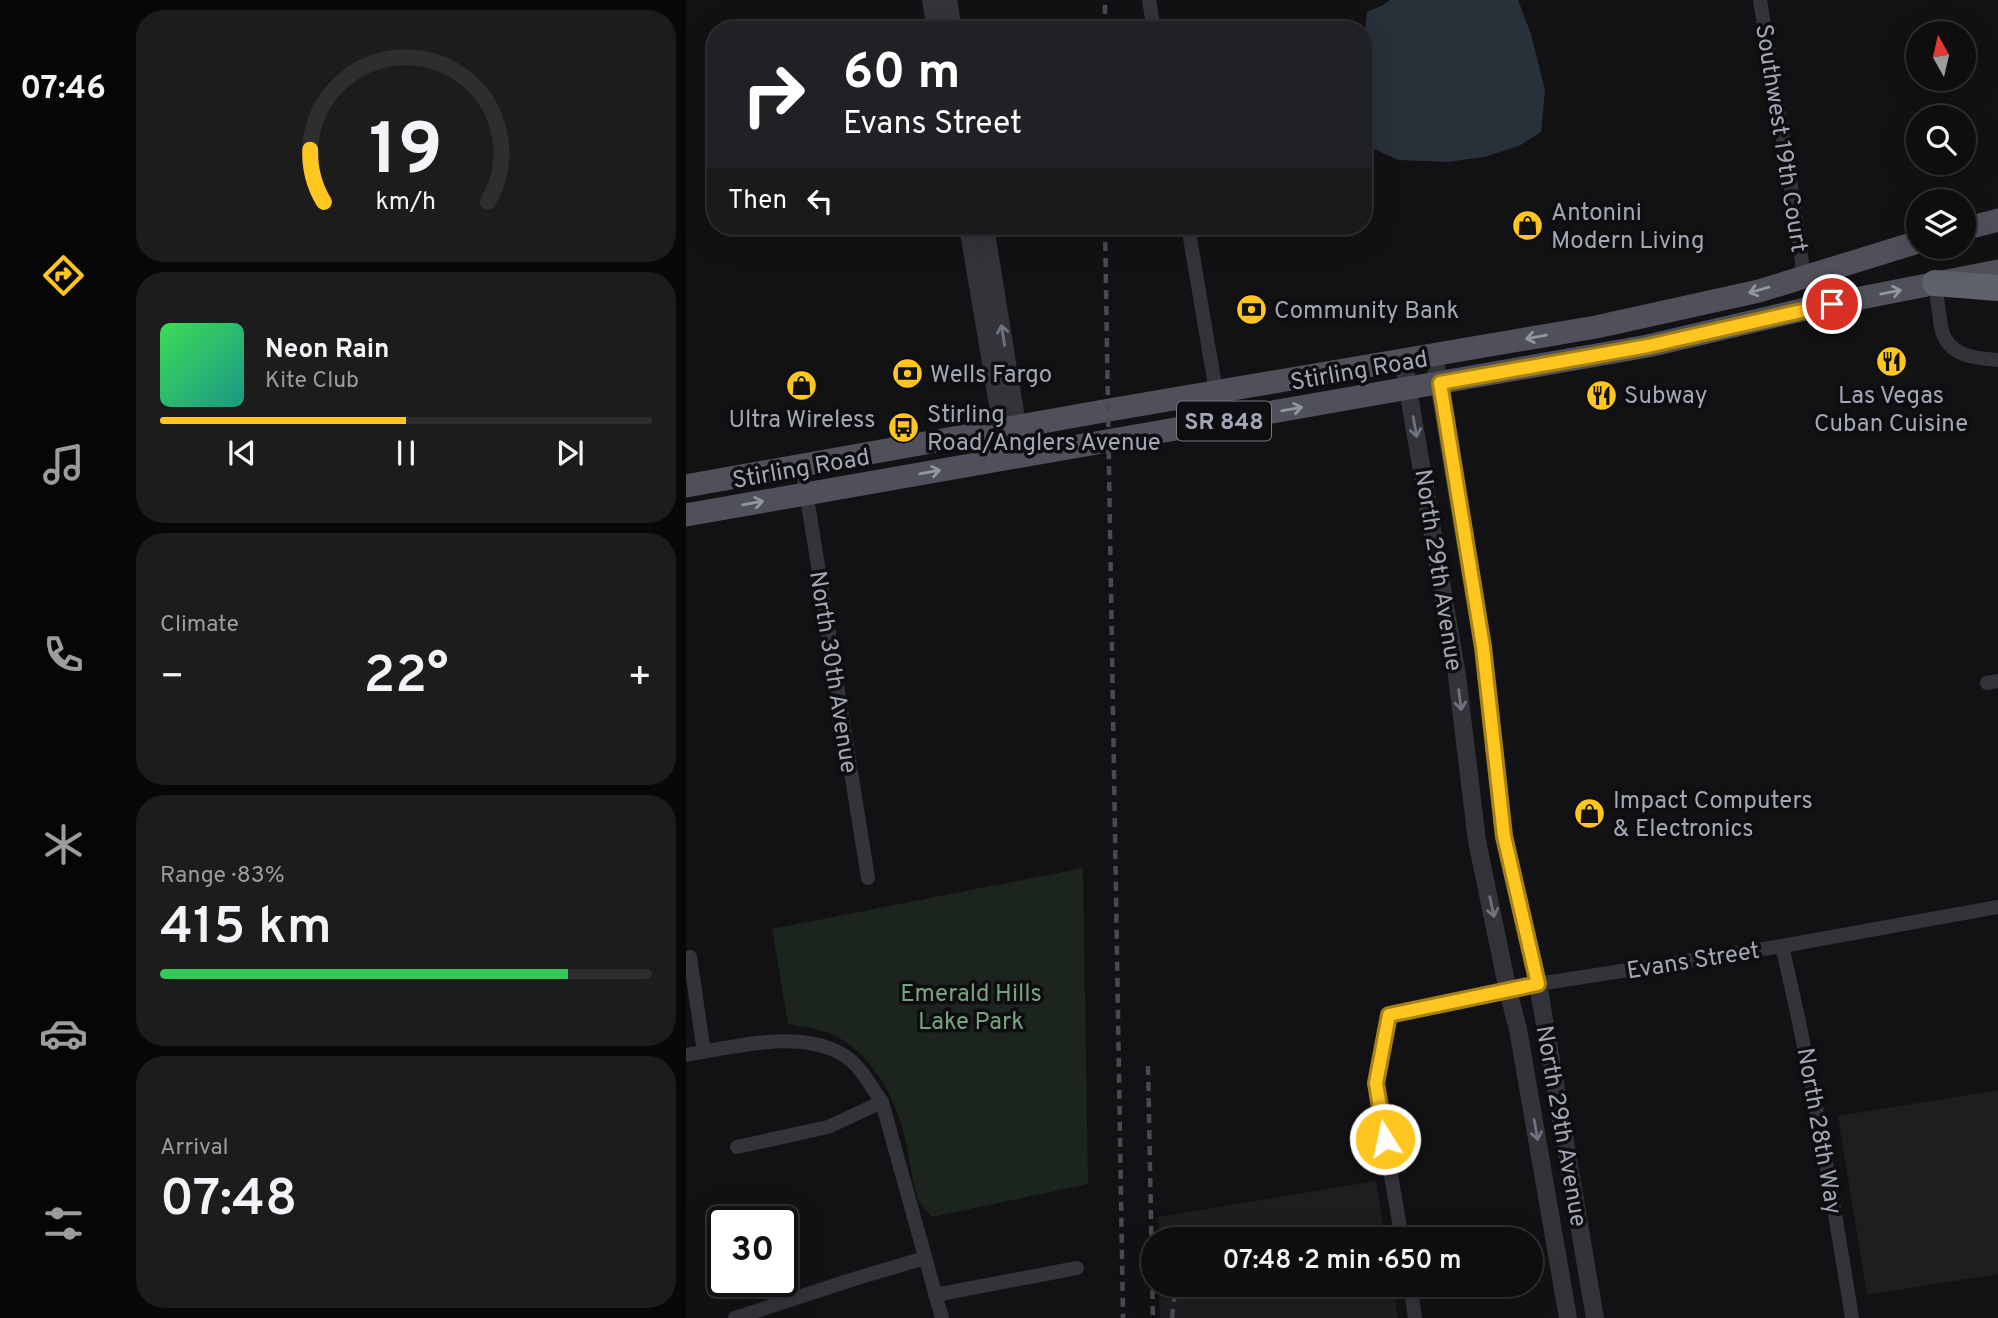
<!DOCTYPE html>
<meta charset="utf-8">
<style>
body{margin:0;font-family:Overpass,sans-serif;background:#1c1c1d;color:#f1f3f6;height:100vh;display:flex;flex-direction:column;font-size:26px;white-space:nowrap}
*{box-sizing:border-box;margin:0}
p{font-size:23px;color:#9b9c9e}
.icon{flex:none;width:38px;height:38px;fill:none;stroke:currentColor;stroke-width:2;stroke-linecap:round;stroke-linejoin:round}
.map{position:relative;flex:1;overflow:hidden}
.details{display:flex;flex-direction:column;gap:10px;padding:10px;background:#080808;width:560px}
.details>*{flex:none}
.top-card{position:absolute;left:21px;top:21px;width:665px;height:214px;border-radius:28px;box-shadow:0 7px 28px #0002,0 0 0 2px #2e2e2f;background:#202124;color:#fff;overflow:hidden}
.needle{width:46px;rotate:352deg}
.fabs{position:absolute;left:1220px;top:21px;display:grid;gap:14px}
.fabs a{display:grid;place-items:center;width:70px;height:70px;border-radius:50%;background:#0e0e0f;box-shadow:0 7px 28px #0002,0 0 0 2px #2e2e2f;font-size:35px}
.speed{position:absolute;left:21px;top:1206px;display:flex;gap:14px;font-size:35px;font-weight:700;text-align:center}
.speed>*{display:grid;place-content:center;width:91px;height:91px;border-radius:50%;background:#0e0e0f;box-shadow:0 7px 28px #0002,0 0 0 2px #2e2e2f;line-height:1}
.speed .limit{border:4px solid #111;border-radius:10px;background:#fff;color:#111}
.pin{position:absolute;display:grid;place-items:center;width:60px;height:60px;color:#fff;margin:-30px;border:4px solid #fff;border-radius:50%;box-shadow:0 2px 7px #0007}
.me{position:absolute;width:77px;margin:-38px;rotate:350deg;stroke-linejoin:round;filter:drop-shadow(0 0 5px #0008)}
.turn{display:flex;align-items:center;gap:24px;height:147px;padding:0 21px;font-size:32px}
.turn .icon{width:91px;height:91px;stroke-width:2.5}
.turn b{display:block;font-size:49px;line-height:60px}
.then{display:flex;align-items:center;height:66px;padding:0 21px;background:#0003;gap:14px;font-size:26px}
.big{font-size:52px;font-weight:600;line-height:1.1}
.details .card{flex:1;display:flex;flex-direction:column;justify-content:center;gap:10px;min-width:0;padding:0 24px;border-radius:28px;background:#1c1c1d}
.details .dial{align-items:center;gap:0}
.dial svg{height:182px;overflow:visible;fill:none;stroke:#2e2e2f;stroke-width:7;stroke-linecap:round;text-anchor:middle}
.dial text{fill:#f1f3f6;stroke:none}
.song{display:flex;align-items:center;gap:21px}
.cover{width:84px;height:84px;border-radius:10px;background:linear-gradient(135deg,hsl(130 70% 55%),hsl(170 70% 35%))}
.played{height:7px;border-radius:4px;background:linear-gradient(90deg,#ffc620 50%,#2e2e2f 50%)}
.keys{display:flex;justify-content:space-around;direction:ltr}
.heat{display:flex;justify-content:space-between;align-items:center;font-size:38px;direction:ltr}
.charge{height:10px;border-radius:5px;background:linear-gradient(90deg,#34c759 83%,#2e2e2f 0)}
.trip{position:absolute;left:455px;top:1227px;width:402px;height:70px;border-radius:35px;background:#0e0e0f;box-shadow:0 7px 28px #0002,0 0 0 2px #2e2e2f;font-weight:600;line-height:70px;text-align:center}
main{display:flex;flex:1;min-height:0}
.tab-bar{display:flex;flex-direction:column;width:126px;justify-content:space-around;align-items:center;background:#060606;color:#9b9c9e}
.tab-bar .icon{width:49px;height:49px}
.tab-bar .current{color:#ffc620}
.tab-bar b{font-size:32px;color:#f1f3f6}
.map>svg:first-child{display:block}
.built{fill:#1e1e21}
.green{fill:#1c241e}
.water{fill:#283039}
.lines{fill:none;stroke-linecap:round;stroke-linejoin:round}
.minor{stroke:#33343a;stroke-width:14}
.tertiary{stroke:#33343a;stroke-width:18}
.primary{stroke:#4f5059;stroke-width:23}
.motorway{stroke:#5f616b;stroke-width:26}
.rail{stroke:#484951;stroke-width:4.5;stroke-dasharray:9 7;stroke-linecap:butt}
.oneway{stroke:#9196a3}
.oneway2{stroke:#70737e}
.route-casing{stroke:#a68115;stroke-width:18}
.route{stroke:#ffc620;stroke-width:12}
.labels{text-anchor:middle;stroke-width:7;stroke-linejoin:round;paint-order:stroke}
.shield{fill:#0e0d0f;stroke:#767984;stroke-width:2}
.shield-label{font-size:23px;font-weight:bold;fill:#a2a7b6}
.street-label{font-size:24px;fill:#a2a7b6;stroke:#0e0d0f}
.poi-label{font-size:24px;fill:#a2a7b6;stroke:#0e0d0f;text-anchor:start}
.park-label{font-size:24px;fill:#77a37e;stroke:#0e0d0f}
</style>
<main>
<nav class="tab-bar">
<b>07:46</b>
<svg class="icon current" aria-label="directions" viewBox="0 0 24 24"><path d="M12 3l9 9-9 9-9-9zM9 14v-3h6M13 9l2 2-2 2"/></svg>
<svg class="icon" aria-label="music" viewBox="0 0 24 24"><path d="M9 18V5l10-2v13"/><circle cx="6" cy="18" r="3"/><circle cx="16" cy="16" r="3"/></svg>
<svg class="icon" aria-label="phone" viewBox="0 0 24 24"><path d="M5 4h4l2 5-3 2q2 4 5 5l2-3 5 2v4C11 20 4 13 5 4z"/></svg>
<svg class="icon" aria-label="climate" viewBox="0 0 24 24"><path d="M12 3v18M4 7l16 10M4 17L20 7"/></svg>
<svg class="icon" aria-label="car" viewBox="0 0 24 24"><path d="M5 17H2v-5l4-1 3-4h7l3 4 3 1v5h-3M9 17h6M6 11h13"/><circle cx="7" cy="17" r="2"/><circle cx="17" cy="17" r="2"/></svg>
<svg class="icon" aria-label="filters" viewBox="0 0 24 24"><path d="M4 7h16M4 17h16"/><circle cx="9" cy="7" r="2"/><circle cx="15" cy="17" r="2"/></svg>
</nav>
<section class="details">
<div class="card dial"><svg viewBox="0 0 100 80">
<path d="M14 69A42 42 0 1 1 86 69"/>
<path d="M14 69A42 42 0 0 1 8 46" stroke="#ffc620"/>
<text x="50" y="56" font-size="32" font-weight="700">19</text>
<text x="50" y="72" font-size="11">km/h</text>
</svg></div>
<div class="card">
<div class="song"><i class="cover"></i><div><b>Neon Rain</b><p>Kite Club</p></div></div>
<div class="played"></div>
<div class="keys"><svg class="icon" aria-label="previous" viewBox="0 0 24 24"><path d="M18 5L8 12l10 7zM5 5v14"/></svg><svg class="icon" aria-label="pause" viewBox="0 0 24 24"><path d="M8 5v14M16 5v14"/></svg><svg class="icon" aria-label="next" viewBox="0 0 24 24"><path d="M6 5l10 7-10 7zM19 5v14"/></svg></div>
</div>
<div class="card"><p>Climate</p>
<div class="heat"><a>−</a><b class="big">22°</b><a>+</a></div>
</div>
<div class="card"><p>Range · 83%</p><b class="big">415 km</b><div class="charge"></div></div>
<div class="card"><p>Arrival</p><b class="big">07:48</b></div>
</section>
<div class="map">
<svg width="1312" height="1318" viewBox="0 0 1312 1318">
<rect width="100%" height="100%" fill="#121214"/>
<g class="built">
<path d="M 1312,1090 L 1312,1274 L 1181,1295 L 1152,1116 Z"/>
<path d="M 690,1181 L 699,1239 L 473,1239 L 472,1217 Z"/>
<path d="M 473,1285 L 707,1285 L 712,1318 L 474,1318 Z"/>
</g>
<path class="green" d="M 397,868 L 402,1184 L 246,1217 C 242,1212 236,1206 233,1200 C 227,1188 223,1157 220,1142 C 211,1101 188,1056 150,1036 C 135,1029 118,1027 102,1024 L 86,929 Z"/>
<path class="water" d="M 704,0 L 832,0 L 845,34 L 859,90 L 855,132 L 833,146 L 798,157 L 761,162 L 712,160 L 679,145 L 677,142 L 677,48 L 681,12 L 697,5 Z"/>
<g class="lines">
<g class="minor">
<path d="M 463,0 L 468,30"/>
<path d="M 1074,0 L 1105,186 L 1118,277"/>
<path d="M 502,226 L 535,421"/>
<path d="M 1249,283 L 1255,327 C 1261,356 1287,358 1312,360"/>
<path d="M 116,466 L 182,878"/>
<path d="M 1301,683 L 1312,681"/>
<path d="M 1096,946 C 1125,1069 1146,1193 1166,1318"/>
<path d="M 4,957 L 18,1052"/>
<path d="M 0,1055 C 48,1047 116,1028 159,1056 C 175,1066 185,1087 196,1102 L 256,1318"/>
<path d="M 51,1147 L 142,1127 L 196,1102"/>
<path d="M 716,1239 L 689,1083 L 703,1015 L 852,984 L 1096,946 L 1312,907"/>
<path d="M 724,1284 L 729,1318"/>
<path d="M 249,1295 L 391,1268"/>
<path d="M 49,1318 L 168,1279 L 239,1258"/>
</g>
<g class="tertiary">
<path d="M 245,0 L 250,30"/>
<path d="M 262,0 L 267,30"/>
<path d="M 282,226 L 321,458"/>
<path d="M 299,226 L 336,456"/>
<path d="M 748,355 L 797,647 L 818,838 L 852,984 L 909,1318"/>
<path d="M 717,360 L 771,676 L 791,841 L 822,991 L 832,1029 L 882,1318"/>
</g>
<g class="primary">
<path d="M 1278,229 L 1312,220"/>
<path d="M 0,486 L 423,410 L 910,327 L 1073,291 L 1232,242"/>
<path d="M 0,515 L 962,346 L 1124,308 L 1312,271"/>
</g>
<path class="motorway" d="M 1249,283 L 1312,288"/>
<g class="rail">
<path d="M 419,30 L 419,0"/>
<path d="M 419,226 L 437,1318"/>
<path d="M 462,1066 L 467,1318"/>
<path d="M 489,1234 L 490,1239"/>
<path d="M 486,1318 L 490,1284"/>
</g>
</g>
<defs><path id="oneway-shaft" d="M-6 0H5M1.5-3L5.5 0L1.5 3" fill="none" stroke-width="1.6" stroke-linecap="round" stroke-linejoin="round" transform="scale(1.75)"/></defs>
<g class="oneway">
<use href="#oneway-shaft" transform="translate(1073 290) rotate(164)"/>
<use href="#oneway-shaft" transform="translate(1205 292) rotate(-11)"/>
<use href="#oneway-shaft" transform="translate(850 337) rotate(170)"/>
<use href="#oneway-shaft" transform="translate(606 409) rotate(-10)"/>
<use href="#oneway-shaft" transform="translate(244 472) rotate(-10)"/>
<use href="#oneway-shaft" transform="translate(67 503) rotate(-10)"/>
</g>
<g class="oneway2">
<use href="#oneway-shaft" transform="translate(317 335) rotate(-99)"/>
<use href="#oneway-shaft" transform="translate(729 427) rotate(80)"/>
<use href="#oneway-shaft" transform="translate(774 700) rotate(83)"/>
<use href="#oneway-shaft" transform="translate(806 907) rotate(78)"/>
<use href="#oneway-shaft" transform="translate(850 1130) rotate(80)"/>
</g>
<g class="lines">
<defs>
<path id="route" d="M 699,1139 L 690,1083 L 703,1015 L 852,984 L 818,836 L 797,647 L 754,383 L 962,346 L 1146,304"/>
</defs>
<use href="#route" class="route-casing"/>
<use href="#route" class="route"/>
</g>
<defs>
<symbol id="shop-disc" viewBox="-11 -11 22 22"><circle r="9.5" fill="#ffc620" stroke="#0e0d0f"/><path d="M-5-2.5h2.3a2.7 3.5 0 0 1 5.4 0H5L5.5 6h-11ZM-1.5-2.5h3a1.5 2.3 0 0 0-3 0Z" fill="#111"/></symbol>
<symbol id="bank-disc" viewBox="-11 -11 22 22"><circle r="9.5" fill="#ffc620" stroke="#0e0d0f"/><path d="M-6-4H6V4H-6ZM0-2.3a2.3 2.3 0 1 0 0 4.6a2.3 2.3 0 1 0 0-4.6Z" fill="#111"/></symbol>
<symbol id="restaurant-disc" viewBox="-11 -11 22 22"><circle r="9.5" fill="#ffc620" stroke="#0e0d0f"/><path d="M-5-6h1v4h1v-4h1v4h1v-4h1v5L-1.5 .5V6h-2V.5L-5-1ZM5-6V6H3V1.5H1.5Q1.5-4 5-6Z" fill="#111"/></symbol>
<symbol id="bus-disc" viewBox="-11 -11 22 22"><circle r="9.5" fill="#ffc620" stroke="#0e0d0f"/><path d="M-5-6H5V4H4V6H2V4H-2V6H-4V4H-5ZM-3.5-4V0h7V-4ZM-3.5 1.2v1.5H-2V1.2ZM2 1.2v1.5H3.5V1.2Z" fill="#111"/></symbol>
</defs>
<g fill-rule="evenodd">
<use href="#shop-disc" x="824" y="208" width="35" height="35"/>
<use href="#bank-disc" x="548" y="292" width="35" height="35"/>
<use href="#restaurant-disc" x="1188" y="344" width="35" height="35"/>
<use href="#bank-disc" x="204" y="356" width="35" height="35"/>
<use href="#shop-disc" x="98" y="368" width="35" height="35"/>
<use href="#restaurant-disc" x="898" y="378" width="35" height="35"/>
<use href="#bus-disc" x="200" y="410" width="35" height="35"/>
<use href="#shop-disc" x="886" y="796" width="35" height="35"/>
</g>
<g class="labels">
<rect class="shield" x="491" y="401.5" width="94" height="39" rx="5"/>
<g class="shield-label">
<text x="538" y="429">SR 848</text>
</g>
<g class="street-label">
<text transform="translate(1096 138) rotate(81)" y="8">Southwest 19th Court</text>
<text transform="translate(673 370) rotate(-10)" y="8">Stirling Road</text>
<text transform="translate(115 468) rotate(-10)" y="8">Stirling Road</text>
<text transform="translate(753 570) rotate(81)" y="8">North 29th Avenue</text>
<text transform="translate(148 672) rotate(81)" y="8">North 30th Avenue</text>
<text transform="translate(1007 960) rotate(-9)" y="8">Evans Street</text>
<text transform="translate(876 1126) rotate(80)" y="8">North 29th Avenue</text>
<text transform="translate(1134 1131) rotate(80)" y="8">North 28th Way</text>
</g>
<g class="poi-label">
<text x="865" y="220">Antonini<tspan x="865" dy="28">Modern Living</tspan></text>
<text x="588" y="318">Community Bank</text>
<text x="244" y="382">Wells Fargo</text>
<text x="938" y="403">Subway</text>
<text x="1205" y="403" text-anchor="middle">Las Vegas<tspan x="1205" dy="28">Cuban Cuisine</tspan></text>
<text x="241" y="422">Stirling<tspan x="241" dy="28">Road/Anglers Avenue</tspan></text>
<text x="116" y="427" text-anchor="middle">Ultra Wireless</text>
<text x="927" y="808">Impact Computers<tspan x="927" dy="28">&amp; Electronics</tspan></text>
</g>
<g class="park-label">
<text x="285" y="1001">Emerald Hills<tspan x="285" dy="28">Lake Park</tspan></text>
</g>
</g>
</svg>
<div class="fabs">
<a><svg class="needle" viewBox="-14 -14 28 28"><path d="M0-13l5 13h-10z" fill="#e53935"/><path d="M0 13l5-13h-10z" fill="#9b9c9e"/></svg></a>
<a><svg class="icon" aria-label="search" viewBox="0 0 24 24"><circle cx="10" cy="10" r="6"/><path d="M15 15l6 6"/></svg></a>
<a><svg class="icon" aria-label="layers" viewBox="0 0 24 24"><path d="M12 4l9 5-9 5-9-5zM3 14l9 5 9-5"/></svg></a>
</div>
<div class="speed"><div class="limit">30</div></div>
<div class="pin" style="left:1146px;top:304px;background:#d93025"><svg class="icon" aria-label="arrive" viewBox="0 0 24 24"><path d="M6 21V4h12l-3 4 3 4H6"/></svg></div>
<svg class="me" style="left:699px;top:1139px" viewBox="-20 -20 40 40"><circle r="17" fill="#ffc620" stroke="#fff" stroke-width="3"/><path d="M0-11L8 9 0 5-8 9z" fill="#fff"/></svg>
<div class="trip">07:48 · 2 min · 650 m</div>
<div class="top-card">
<div class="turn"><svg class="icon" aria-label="right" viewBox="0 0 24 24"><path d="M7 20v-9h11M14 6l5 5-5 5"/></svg><div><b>60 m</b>Evans Street</div></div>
<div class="then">Then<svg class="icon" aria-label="left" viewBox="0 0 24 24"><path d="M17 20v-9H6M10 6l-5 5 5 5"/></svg></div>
</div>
</div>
</main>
